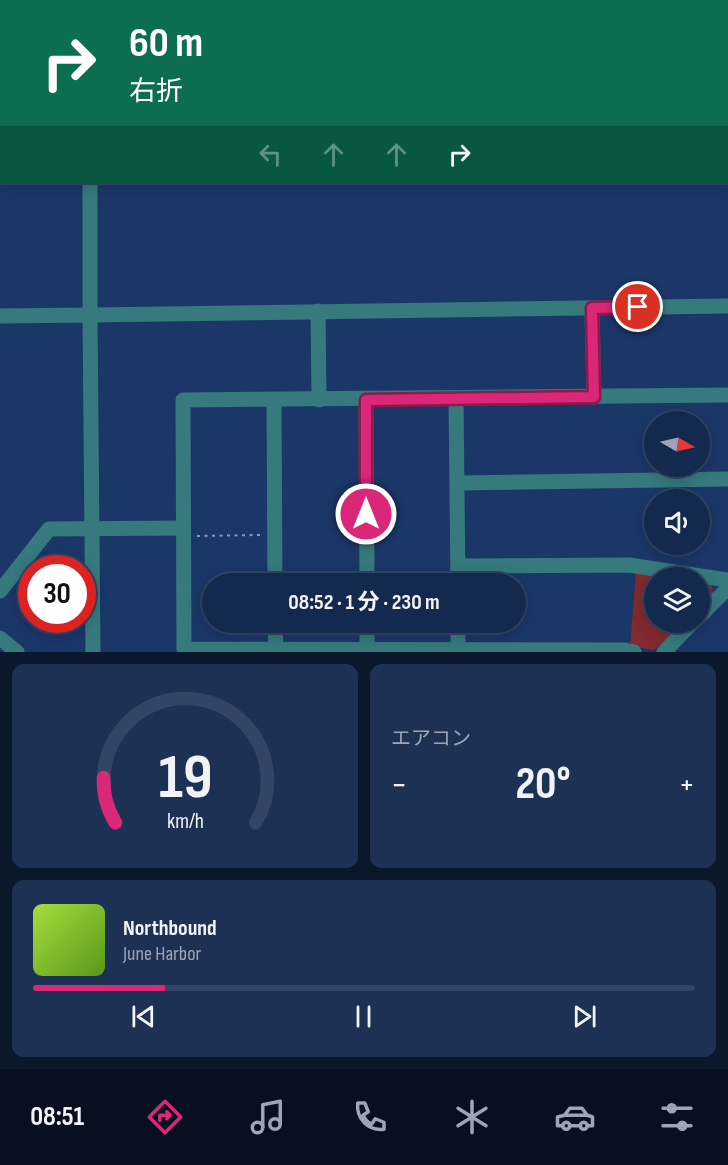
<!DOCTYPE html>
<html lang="ja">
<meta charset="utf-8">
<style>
body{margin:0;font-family:"Sofia Sans Condensed","Noto Sans JP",sans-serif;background:#1d3155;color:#f1f3f6;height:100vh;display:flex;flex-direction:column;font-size:22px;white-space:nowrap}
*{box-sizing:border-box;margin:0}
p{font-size:20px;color:#9da6b6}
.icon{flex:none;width:33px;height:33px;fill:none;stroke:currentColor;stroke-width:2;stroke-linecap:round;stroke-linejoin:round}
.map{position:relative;height:652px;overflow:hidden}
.sheet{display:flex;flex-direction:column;gap:12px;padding:12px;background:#0b172b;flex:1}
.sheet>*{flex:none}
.guide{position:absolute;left:0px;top:0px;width:729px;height:183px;box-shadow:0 3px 15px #0003,0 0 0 2px #334566;background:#0b6e4f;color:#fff;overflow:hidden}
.needle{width:39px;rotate:99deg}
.buttons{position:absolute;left:644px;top:411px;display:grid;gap:12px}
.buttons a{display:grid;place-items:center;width:66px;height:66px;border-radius:50%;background:#14294e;box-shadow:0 3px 15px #0003,0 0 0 2px #334566;font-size:30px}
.speed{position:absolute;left:18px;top:555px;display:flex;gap:12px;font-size:30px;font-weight:700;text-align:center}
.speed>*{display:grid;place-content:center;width:78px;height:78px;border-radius:50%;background:#14294e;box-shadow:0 3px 15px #0003,0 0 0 2px #334566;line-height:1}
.speed .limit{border:9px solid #d22;background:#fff;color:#111}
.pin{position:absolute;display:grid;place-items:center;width:51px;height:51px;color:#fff;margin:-26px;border:3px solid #fff;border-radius:50%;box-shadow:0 2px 6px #0007}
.me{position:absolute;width:66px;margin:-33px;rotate:0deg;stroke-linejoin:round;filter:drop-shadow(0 0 4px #0008)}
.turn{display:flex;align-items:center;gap:21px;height:126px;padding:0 30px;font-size:27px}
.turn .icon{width:78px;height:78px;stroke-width:2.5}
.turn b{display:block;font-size:42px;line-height:51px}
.lanes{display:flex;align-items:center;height:57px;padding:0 30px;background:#0003;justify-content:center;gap:30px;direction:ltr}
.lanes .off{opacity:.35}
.big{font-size:45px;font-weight:700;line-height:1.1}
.sheet .widget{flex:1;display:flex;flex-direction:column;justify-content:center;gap:9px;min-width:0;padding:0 21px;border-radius:12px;background:#1d3155}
.sheet .dial{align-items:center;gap:0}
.dial svg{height:156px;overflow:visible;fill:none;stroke:#334566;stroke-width:7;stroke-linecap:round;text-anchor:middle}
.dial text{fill:#f1f3f6;stroke:none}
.song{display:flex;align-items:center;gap:18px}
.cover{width:72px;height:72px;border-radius:9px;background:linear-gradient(135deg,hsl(80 70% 55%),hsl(90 70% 35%))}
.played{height:6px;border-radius:3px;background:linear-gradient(90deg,#db2777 20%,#334566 20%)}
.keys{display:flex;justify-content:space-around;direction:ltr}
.heat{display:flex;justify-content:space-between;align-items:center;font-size:33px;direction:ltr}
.sheet .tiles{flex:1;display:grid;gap:12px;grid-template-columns:1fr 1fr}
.widget:last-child{grid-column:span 2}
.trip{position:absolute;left:202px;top:573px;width:324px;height:60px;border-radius:30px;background:#14294e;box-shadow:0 3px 15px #0003,0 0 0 2px #334566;font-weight:700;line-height:60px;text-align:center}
.tabs{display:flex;height:96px;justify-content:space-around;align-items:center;background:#08101f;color:#9da6b6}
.tabs .icon{width:42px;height:42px}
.tabs .active{color:#db2777}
.tabs b{font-size:27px;color:#f1f3f6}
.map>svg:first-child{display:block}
.green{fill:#812a2f}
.building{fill:#2a5cb6;stroke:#84a6df;stroke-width:1.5}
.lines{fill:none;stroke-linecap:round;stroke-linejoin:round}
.path{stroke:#8699b9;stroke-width:2;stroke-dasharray:3 4.5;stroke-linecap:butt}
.service{stroke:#367a7e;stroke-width:8}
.minor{stroke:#367a7e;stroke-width:15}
.tertiary{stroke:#367a7e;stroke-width:15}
.route-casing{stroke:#8e194d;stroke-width:15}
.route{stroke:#db2777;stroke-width:10}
</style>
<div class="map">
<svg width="728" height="652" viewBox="0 0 728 652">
<rect width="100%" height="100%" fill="#1b3768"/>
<g class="green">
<path d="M 636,572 L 672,577 L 654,578 L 654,622 L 685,623 L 654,650 L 630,646 Z"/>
<path d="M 699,582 L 711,584 L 714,594 L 699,609 Z"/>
</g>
<rect class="building" x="275" y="0" width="186" height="2"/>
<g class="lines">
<path class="path" d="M 197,536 L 260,535"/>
<g class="service">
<path d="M 257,0 L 257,2"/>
<path d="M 490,0 L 490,2"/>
</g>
<g class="minor">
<path d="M 87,0 L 87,2"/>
<path d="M 0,48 L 2,48"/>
<path d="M 592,308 L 594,397"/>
<path d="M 318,311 L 319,400"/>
<path d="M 0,316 L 90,315 L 93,652"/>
<path d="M 456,398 L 458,584"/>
<path d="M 274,400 L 275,584"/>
<path d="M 366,400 L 367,584"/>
<path d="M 457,483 L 728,479"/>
<path d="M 458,566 L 629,565 L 728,580"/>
<path d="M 0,591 L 49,529 L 183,528"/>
<path d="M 699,617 L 728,588"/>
<path d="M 275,622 L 276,652"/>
<path d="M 367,622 L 367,651"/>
<path d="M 458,622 L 458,650"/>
<path d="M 0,638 L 17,652"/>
<path d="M 634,652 L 623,650 L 184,649 L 183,400 L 728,395"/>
<path d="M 664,652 L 693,622"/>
</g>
<path class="tertiary" d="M 90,182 L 90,315 L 728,306"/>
</g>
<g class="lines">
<defs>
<path id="route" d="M 366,514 L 366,400 L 594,397 L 592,308 L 638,307"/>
</defs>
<use href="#route" class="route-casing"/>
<use href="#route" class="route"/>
</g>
</svg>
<div class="buttons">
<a><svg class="needle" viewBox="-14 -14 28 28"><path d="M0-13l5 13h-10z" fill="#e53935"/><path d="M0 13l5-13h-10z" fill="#9da6b6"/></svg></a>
<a><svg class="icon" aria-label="sound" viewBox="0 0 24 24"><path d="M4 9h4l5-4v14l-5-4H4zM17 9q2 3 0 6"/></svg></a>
<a><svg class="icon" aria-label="layers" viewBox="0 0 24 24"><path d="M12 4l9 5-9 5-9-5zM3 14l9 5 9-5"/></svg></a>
</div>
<div class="speed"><div class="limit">30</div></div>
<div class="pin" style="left:638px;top:307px;background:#d93025"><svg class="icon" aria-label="arrive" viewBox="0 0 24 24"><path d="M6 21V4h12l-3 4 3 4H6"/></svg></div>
<svg class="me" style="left:366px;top:514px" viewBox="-20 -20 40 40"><circle r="17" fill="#db2777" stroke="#fff" stroke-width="3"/><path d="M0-11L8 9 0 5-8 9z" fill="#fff"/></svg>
<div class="trip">08:52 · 1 分 · 230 m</div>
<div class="guide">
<div class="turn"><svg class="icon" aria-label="right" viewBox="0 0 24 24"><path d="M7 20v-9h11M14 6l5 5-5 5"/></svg><div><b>60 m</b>右折</div></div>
<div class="lanes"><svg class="icon off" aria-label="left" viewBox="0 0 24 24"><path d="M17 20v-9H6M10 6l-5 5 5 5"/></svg><svg class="icon off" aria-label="ahead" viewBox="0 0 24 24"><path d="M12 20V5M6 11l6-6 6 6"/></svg><svg class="icon off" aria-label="ahead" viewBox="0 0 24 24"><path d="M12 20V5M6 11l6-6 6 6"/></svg><svg class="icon" aria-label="right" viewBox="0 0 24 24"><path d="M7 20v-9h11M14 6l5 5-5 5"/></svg></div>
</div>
</div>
<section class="sheet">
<div class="tiles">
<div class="widget dial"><svg viewBox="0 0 100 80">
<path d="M14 69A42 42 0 1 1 86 69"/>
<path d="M14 69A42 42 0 0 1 8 46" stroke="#db2777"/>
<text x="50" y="56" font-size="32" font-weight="700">19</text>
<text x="50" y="72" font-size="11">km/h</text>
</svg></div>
<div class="widget"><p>エアコン</p>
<div class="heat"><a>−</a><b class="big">20°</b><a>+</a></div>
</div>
<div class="widget">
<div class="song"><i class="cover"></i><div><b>Northbound</b><p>June Harbor</p></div></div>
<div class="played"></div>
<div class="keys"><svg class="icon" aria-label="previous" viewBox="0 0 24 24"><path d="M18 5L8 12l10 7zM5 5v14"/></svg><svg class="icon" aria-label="pause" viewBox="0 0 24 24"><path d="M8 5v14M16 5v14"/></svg><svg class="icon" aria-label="next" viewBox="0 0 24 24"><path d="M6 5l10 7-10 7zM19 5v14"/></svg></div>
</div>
</div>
</section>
<nav class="tabs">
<b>08:51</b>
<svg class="icon active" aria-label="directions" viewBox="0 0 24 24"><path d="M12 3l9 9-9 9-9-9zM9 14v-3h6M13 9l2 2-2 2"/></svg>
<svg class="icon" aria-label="music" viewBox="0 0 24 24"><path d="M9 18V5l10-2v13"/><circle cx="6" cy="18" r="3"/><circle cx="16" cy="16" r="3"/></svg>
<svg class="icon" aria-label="phone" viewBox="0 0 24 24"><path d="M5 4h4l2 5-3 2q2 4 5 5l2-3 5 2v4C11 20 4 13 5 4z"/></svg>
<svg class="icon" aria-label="climate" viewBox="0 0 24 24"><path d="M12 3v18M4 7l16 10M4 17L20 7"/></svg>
<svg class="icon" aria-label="car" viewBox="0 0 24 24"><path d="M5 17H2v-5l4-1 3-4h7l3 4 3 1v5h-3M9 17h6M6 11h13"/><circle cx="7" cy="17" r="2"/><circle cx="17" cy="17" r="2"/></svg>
<svg class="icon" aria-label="filters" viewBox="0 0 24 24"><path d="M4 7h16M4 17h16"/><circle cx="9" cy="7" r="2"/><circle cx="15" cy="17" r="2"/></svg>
</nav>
